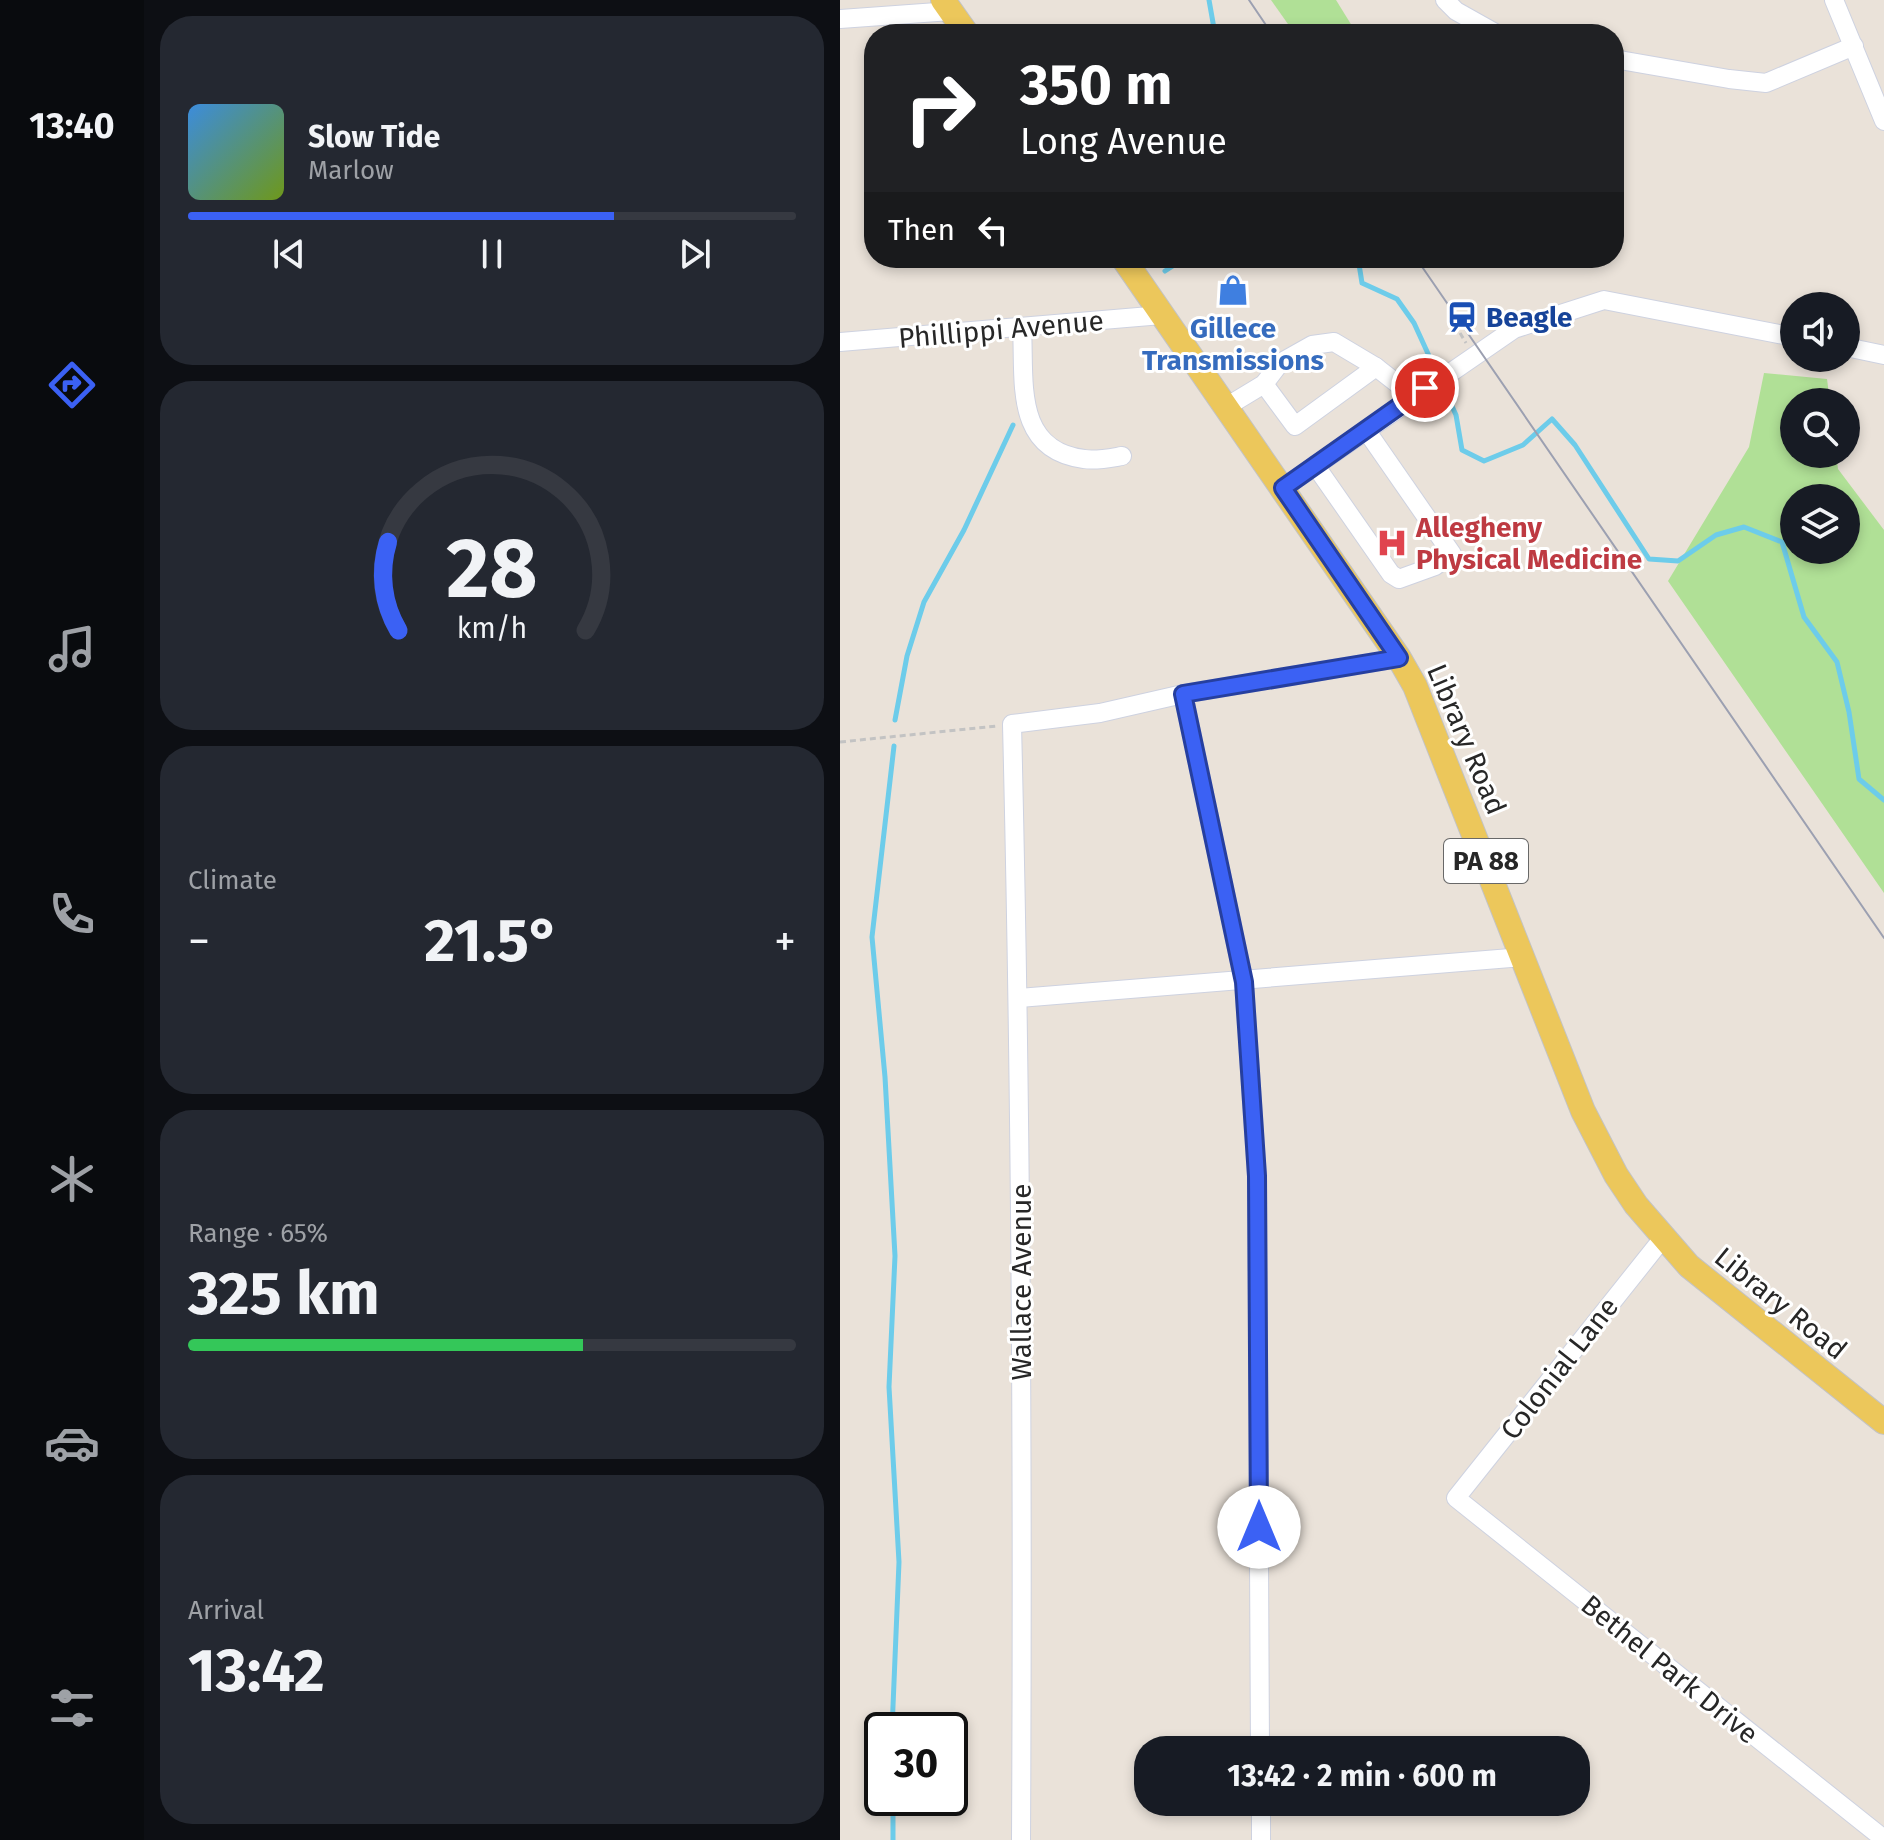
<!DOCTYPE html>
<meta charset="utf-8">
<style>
body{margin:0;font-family:"Fira Sans",sans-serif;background:#242831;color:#f1f3f6;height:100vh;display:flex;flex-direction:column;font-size:30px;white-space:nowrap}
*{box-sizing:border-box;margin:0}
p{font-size:26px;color:#9ea1a6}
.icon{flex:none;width:44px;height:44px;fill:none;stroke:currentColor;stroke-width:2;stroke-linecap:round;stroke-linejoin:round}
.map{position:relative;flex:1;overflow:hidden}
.side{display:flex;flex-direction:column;gap:16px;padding:16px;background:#0d0f14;width:696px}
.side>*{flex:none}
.guide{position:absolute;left:24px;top:24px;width:760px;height:244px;border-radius:32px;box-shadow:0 4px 12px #0003;background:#202124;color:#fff;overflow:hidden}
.fabs{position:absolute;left:940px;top:292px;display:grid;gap:16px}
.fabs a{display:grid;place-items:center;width:80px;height:80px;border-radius:50%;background:#171b24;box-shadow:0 4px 12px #0003;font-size:40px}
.speed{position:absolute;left:24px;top:1712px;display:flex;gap:16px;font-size:40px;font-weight:700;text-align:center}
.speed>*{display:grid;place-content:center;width:104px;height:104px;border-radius:50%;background:#171b24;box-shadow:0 4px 12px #0003;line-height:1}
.speed .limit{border:4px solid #111;border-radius:12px;background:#fff;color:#111}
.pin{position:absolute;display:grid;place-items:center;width:68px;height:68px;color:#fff;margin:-34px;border:4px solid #fff;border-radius:50%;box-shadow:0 2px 8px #0007}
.me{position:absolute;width:88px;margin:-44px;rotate:0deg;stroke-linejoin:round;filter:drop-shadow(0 0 6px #0008)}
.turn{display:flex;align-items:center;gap:28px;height:168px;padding:0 24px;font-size:36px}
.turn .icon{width:104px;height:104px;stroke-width:2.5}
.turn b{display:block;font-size:56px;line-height:68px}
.then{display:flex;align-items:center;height:76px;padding:0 24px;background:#0003;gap:16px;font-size:30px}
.big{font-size:60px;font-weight:700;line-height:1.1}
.side .widget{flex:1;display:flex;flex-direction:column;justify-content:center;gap:12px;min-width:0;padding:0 28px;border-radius:32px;background:#242831}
.side .dial{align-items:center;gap:0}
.dial svg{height:208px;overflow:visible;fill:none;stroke:#363941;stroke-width:7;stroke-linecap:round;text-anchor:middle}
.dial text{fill:#f1f3f6;stroke:none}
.song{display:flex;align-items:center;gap:24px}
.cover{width:96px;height:96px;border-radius:12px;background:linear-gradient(135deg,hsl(210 70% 55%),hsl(80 70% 35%))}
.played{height:8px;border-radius:4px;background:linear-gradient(90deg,#3b61f4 70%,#363941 70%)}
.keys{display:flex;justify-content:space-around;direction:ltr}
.heat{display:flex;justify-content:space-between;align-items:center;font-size:44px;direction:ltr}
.charge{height:12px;border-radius:6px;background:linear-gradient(90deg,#34c759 65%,#363941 0)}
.trip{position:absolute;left:294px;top:1736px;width:456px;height:80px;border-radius:32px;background:#171b24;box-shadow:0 4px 12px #0003;font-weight:700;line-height:80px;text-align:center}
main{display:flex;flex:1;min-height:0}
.tabs{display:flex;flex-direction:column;width:144px;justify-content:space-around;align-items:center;background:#090b0e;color:#9ea1a6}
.tabs .icon{width:56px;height:56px}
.tabs .current{color:#3b61f4}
.tabs b{font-size:36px;color:#f1f3f6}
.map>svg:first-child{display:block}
.green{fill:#b0e096;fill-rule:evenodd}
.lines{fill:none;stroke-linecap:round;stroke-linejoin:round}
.stream{stroke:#6dccea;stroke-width:5}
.minor-casing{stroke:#ced2e0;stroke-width:20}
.major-casing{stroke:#c3c3c3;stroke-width:26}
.path{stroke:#c3c3c3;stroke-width:3;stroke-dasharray:6 4;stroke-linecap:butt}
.minor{stroke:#fff;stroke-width:18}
.major{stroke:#ecc75b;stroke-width:24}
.tram{stroke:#9ca0b1;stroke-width:2}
.route-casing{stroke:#263f9f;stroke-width:20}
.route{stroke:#3b61f4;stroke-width:14}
.labels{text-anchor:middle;stroke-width:6;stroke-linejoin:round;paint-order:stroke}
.shield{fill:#fff;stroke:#686868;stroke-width:2}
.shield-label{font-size:26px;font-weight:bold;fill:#272727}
.transit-label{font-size:28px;font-weight:bold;fill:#164399;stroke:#fff;text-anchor:start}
.shop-label{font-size:28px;font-weight:bold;fill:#366cbe;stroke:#fff}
.street-label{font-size:28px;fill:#272727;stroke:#fff}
.health-label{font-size:28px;font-weight:bold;fill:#be3a42;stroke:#fff;text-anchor:start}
</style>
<main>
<nav class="tabs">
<b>13:40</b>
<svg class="icon current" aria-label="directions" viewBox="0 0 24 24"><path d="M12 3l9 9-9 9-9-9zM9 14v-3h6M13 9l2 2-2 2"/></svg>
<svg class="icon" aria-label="music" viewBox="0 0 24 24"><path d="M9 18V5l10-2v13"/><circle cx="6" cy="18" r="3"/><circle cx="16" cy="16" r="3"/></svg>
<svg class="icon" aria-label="phone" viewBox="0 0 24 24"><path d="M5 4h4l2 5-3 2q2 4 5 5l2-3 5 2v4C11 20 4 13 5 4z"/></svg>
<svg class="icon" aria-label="climate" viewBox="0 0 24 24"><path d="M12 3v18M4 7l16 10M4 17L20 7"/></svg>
<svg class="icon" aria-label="car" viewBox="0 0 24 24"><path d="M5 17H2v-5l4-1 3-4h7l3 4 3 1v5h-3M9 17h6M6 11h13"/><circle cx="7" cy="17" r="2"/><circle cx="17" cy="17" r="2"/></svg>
<svg class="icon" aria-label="filters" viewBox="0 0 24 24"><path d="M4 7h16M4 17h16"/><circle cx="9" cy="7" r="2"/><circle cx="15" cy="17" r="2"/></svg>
</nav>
<section class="side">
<div class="widget">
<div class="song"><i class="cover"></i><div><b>Slow Tide</b><p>Marlow</p></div></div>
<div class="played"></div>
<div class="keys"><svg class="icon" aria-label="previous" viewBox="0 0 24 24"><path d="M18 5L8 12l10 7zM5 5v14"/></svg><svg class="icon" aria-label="pause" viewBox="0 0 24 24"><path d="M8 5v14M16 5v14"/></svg><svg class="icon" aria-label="next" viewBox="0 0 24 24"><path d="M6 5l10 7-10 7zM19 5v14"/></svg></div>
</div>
<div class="widget dial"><svg viewBox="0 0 100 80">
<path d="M14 69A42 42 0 1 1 86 69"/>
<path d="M14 69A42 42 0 0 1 10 35" stroke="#3b61f4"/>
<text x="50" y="56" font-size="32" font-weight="700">28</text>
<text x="50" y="72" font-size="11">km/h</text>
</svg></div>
<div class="widget"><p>Climate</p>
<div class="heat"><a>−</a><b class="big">21.5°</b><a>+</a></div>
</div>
<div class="widget"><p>Range · 65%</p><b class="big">325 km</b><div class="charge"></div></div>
<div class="widget"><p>Arrival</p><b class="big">13:42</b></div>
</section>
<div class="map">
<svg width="1044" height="1840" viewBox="0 0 1044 1840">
<rect width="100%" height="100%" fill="#eae2d9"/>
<g class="green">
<path d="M 431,0 L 496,0 L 517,34 L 455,34 Z"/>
<path d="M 924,373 L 987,379 L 990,402 L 954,402 L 954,454 L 996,454 L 998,469 L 1044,530 L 1044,893 L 828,581 L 909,447 ZM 954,498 L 1006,498 L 1006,550 L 954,550 Z"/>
</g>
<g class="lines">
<g class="stream">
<path d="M 369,0 L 375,34"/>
<path d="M 518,258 L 522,283 L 557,299 L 574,323 L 616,415 L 622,450 L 644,461 L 683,445 L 712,419 L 735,445 L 809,559 L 838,561 L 876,535 L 904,527 L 942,542 L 964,617 L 997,662 L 1009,712 L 1019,779 L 1044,800"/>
<path d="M 325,271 L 345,258"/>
<path d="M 55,720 L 67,656 L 84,602 L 124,530 L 173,425"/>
<path d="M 52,1730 L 59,1562 L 49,1387 L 55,1256 L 45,1077 L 32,937 L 54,746"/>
<path d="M 53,1798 L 53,1840"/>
</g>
<defs>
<g id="minor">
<path d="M 605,0 L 616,11 L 657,34"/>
<path d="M 994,0 L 1044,121"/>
<path d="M 0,19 L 111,11"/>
<path d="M 774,59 L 889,79 L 926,83 L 1014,46"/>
<path d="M 182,327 C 185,381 173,450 244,459 C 256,461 270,458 282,456"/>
<path d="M 0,342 L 322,315"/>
<path d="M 1006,347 L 1044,355"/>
<path d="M 424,384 L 455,426 L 536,367 L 573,396"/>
<path d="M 386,407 L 424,384 L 440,363 L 472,345 L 494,342 L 536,367"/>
<path d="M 475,465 L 551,574 L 559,579 L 595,566 L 612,554 L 526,430"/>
<path d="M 443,488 L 674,329 L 764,300 L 954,337"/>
<path d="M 343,694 L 404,982 L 417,1176 L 420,1750"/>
<path d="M 179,998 L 683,957"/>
<path d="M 823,1238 L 616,1498 L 1044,1839"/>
<path d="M 421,1802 L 421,1840"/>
<path d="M 181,1840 C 183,1468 181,1096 172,724 L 260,713 L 343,694 L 559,658"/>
</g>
<g id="major">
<path d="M 103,0 L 127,34"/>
<path d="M 283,258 L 559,658 L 575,686 L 743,1111 L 776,1175 L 796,1205 L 849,1266 L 1044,1422"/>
</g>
</defs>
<use href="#minor" class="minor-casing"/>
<use href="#major" class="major-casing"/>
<g class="path">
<path d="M 620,333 L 626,343"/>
<path d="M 0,742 L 157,726"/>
</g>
<use href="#minor" class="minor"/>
<use href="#major" class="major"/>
<g class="tram">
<path d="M 409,0 L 432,34"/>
<path d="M 576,258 L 1044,938"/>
</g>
</g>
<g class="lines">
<defs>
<path id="route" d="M 419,1527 L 417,1176 L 404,982 L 343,694 L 559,658 L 443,488 L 585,388"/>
</defs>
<use href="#route" class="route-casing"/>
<use href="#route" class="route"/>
</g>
<defs>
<symbol id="shop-bare" viewBox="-9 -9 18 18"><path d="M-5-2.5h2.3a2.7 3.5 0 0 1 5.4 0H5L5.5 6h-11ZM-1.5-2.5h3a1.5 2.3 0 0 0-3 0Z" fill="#3f7fe0" stroke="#fff" stroke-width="2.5" paint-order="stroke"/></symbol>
<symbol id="station-bare" viewBox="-9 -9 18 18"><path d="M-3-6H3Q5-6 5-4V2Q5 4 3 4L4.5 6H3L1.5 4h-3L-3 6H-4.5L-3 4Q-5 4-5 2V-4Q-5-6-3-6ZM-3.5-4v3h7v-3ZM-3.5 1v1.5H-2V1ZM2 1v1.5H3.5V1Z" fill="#1a4fb4" stroke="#fff" stroke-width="2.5" paint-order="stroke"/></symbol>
<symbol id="hospital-bare" viewBox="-9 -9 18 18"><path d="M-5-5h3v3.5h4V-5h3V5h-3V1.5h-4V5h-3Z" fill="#e0444e" stroke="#fff" stroke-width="2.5" paint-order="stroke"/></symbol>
</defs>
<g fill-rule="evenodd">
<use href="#shop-bare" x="371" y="268" width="44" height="44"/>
<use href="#station-bare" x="600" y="295" width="44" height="44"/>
<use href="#hospital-bare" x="530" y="521" width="44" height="44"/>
</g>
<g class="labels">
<rect class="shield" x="604" y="839" width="84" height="44" rx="6"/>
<g class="shield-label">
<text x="646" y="870">PA 88</text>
</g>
<g class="transit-label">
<text x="646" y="327">Beagle</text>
</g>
<g class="shop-label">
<text x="393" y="338">Gillece<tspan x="393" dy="32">Transmissions</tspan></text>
</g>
<g class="street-label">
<text transform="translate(161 329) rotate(-5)" y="10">Phillippi Avenue</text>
<text transform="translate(627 739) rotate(67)" y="10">Library Road</text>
<text transform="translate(181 1282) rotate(-90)" y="10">Wallace Avenue</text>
<text transform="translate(941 1303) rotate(39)" y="10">Library Road</text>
<text transform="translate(719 1368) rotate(-52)" y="10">Colonial Lane</text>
<text transform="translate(830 1669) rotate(39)" y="10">Bethel Park Drive</text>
</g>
<g class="health-label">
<text x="576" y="537">Allegheny<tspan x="576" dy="32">Physical Medicine</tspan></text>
</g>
</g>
</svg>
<div class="fabs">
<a><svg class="icon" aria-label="sound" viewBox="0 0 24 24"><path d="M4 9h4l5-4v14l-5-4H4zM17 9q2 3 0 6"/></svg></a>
<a><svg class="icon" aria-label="search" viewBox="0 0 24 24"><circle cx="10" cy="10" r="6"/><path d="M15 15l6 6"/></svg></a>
<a><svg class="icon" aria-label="layers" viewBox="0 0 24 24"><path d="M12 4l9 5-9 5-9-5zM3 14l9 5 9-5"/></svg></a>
</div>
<div class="speed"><div class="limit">30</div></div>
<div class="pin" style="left:585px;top:388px;background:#d93025"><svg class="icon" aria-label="arrive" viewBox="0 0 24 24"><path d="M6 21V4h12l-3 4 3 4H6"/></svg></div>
<svg class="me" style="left:419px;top:1527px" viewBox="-20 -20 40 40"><circle r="19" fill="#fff"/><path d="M0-13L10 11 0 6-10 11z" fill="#3b61f4"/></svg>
<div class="trip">13:42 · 2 min · 600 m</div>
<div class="guide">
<div class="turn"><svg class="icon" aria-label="right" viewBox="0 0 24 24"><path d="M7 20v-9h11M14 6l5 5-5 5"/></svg><div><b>350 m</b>Long Avenue</div></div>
<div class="then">Then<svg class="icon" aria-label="left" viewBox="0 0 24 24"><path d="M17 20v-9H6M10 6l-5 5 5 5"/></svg></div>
</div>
</div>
</main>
